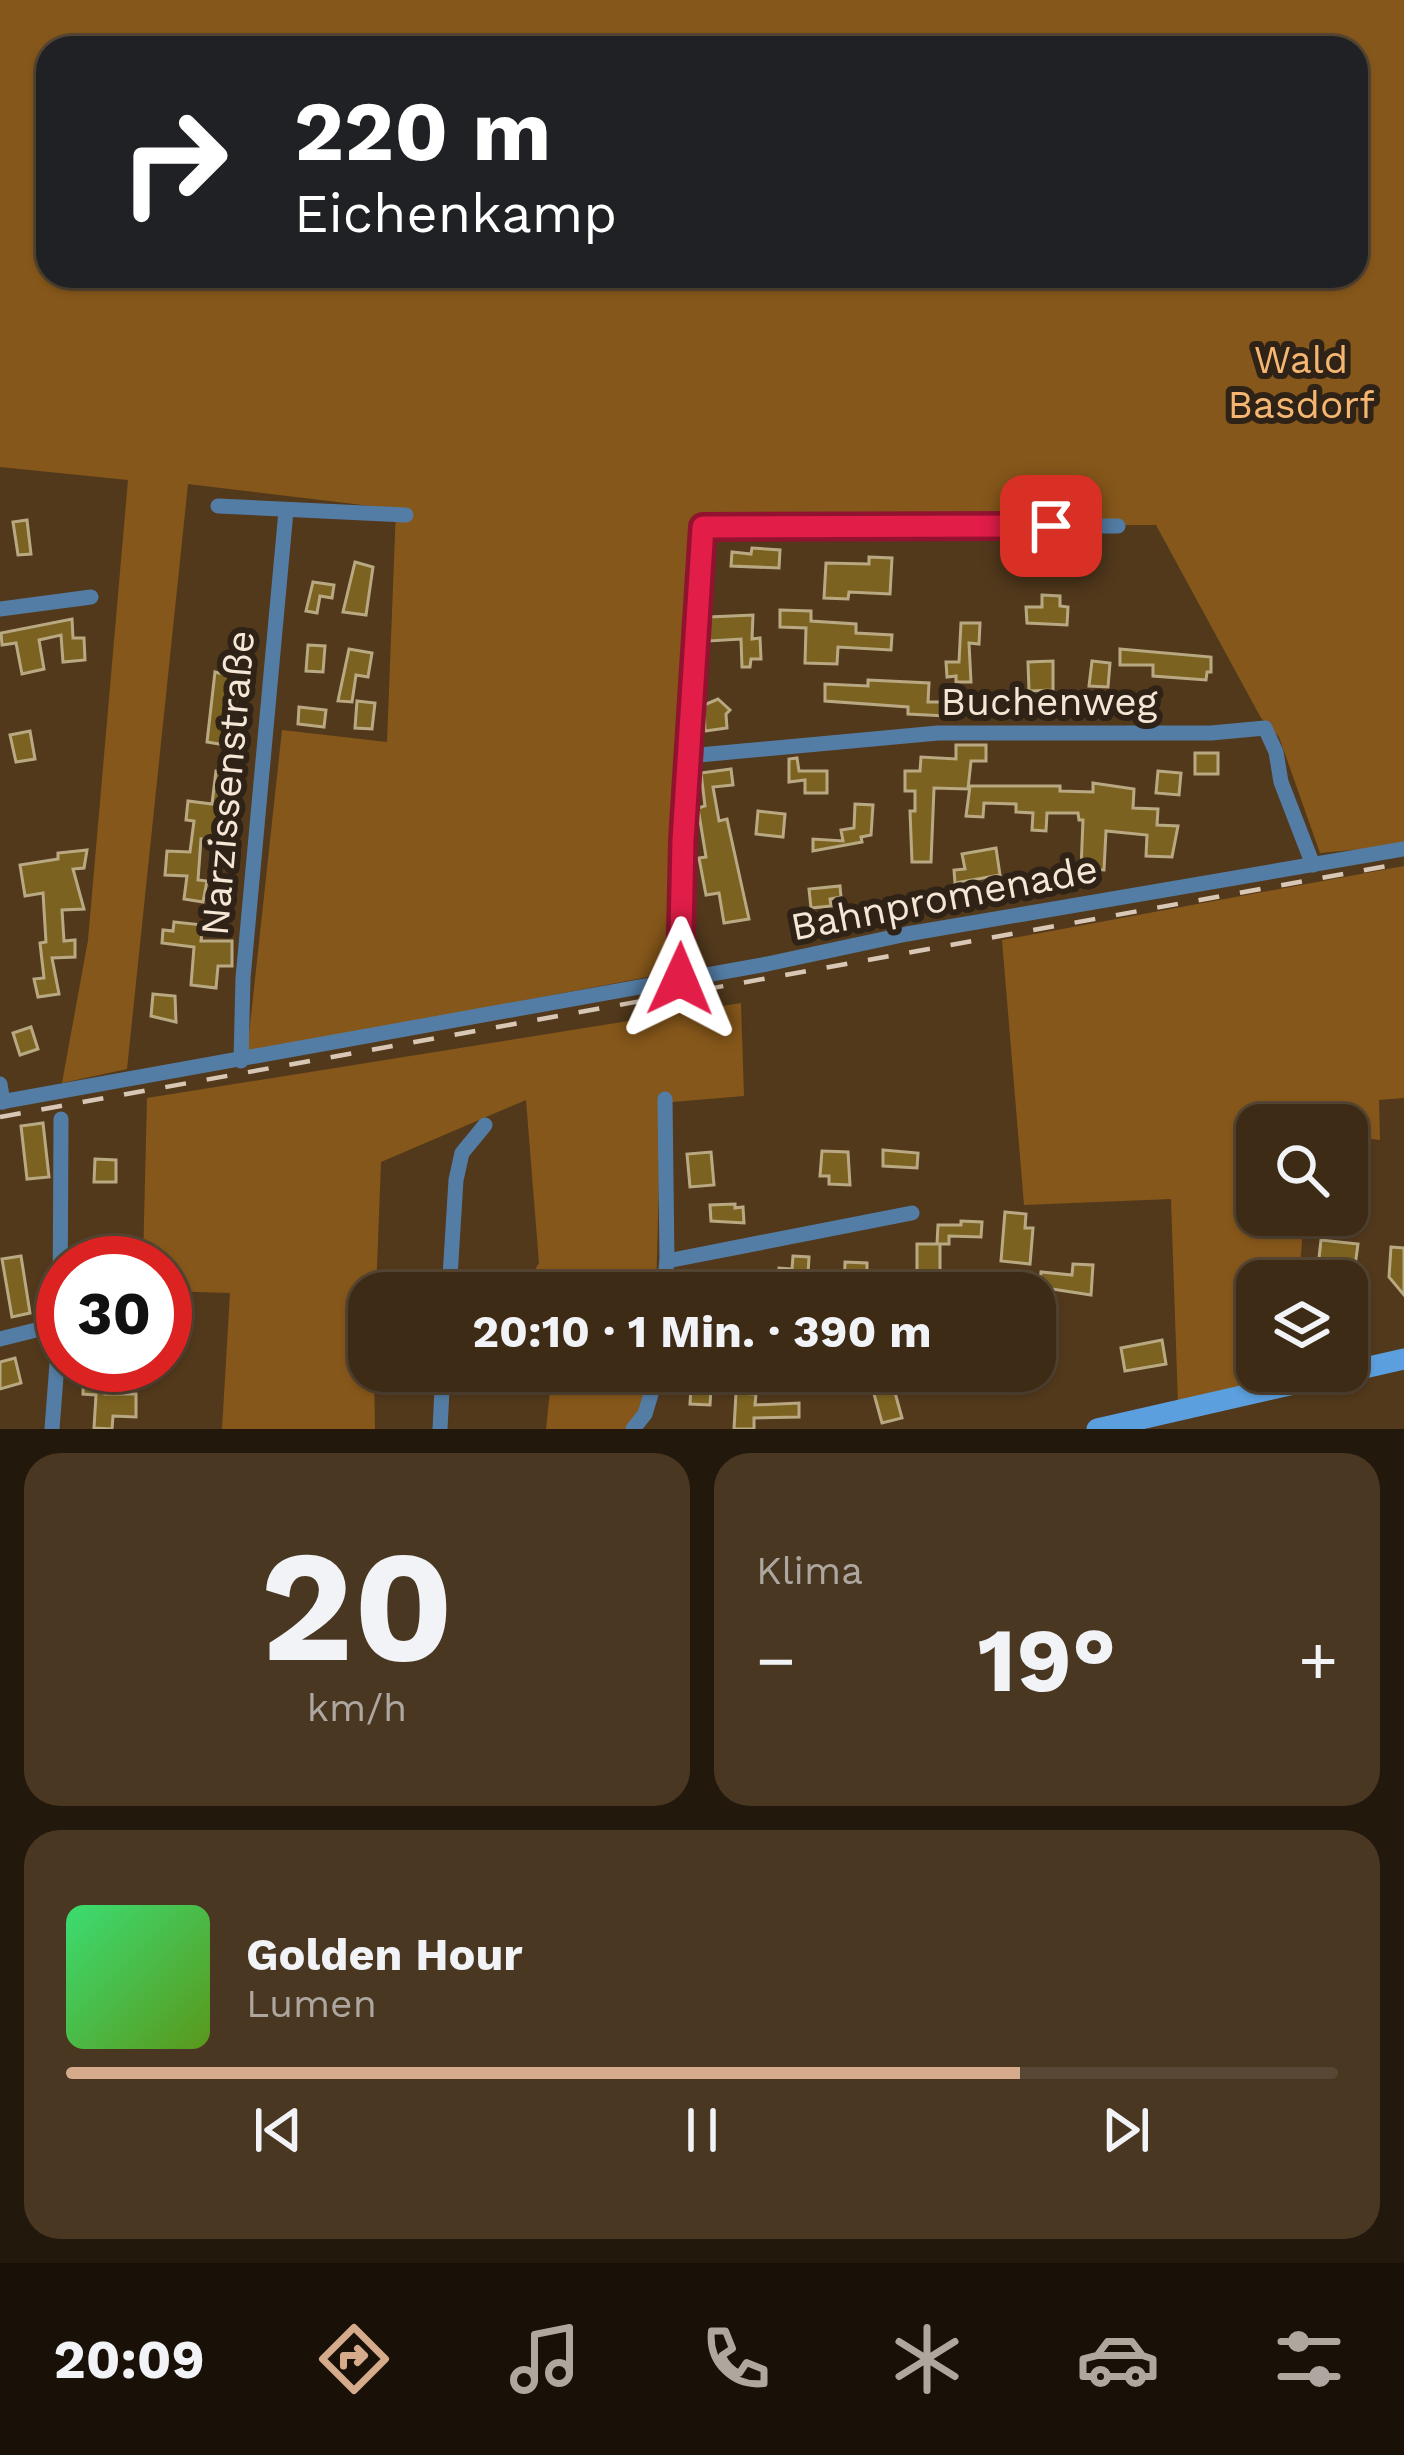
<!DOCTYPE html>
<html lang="de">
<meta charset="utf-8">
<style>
body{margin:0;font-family:"Work Sans",sans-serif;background:#493722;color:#f1f3f6;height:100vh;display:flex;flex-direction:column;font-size:45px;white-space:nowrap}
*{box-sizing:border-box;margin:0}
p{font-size:39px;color:#ada7a0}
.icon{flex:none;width:66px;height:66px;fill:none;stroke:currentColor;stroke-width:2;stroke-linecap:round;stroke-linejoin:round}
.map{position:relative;height:1429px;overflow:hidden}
.details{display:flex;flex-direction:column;gap:24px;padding:24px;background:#22180c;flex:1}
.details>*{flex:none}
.banner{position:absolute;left:36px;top:36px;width:1332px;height:252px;border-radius:36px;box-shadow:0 3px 9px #0004,0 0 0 3px #574734;background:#202124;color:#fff;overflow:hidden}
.buttons{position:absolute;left:1236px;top:1104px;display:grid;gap:24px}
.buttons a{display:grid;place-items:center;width:132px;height:132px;border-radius:24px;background:#3e2b15;box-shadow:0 3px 9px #0004,0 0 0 3px #574734;font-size:60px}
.speed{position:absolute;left:36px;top:1236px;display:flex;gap:24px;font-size:60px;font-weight:700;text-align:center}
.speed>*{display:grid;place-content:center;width:156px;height:156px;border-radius:50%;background:#3e2b15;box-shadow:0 3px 9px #0004,0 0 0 3px #574734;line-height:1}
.speed .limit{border:18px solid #d22;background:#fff;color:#111}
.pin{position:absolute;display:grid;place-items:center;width:102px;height:102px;color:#fff;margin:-51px;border-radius:24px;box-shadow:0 6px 18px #0006}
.me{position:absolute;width:132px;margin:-66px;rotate:1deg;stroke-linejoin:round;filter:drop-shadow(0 0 9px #0008)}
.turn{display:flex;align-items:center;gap:42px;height:252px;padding:0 60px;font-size:54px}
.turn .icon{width:156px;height:156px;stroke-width:2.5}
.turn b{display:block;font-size:84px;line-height:102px}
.big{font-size:90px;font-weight:700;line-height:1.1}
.details .tile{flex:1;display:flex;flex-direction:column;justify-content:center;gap:18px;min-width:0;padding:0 42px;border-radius:36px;background:#493722}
.details .dial{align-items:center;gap:0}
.dial b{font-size:156px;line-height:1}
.song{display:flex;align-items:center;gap:36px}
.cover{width:144px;height:144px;border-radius:18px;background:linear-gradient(135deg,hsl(140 70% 55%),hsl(90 70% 35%))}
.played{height:12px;border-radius:6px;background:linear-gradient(90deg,#d6ab8b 75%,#574734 75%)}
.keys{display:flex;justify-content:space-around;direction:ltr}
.heat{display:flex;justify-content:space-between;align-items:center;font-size:66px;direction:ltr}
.details .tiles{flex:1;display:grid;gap:24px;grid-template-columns:1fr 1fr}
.tile:last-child{grid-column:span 2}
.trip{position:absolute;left:348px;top:1272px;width:708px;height:120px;border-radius:36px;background:#3e2b15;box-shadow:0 3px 9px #0004,0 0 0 3px #574734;font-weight:700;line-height:120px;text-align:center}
.tab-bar{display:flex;height:192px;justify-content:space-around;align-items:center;background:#191108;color:#ada7a0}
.tab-bar .icon{width:84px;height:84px}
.tab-bar .current{color:#d6ab8b}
.tab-bar b{font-size:54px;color:#f1f3f6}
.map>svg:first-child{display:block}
.green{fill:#86571a;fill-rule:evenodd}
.building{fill:#7b6220;stroke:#b9a983;stroke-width:3}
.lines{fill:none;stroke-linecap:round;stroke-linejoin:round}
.minor{stroke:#547da5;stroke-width:15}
.secondary{stroke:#5b9fde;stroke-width:21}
.rail{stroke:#d9c7b5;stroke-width:4.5;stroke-dasharray:21 21;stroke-linecap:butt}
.route-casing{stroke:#92132f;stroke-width:30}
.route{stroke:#e11d48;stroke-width:21}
.labels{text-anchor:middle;stroke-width:12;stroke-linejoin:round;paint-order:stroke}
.park-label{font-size:39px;fill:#f4b671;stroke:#2f2317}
.street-label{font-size:39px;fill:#f6e6d6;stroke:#2f2317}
</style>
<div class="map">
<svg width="1404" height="1429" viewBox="0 0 1404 1429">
<rect width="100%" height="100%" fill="#52391c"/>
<g class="green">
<path d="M 0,0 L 1404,0 L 1404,845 L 1320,853 L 1279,737 L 1261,718 L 1156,525 L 703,527 L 672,956 L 666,968 L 648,977 L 247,1053 L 282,730 L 387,742 L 396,509 L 188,484 L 127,1069 L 62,1083 L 88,940 L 128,480 L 0,467 ZM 48,48 L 1356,48 L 1356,276 L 48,276 Z"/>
<path d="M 1404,866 L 1404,1098 L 1379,1100 L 1380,1140 L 1347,1136 L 1347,1125 L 1257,1125 L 1257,1215 L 1304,1215 L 1299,1281 L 1257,1281 L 1257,1371 L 1292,1371 L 1291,1378 L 1178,1404 L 1171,1199 L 1024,1205 L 1002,940 Z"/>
<path d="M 741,1003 L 744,1096 L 661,1103 L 656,1293 L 536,1293 L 526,1284 L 539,1263 L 526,1100 L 381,1162 L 376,1293 L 369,1293 L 369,1371 L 374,1371 L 375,1429 L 222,1429 L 230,1293 L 165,1291 L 165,1263 L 143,1263 L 147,1098 Z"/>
<path d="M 552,1371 L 652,1371 L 640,1412 L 625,1429 L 546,1429 Z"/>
</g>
<g class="building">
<path d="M 27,520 L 31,554 L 18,555 L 13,522 Z"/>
<path d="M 752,548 L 780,550 L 779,568 L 731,566 L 732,552 L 751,554 Z"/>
<path d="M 869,557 L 892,558 L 890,594 L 849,592 L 848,599 L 824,598 L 826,563 L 869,564 Z"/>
<path d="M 355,562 L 373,567 L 366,615 L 343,612 Z"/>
<path d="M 313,582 L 334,585 L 332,598 L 320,596 L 317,613 L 306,611 Z"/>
<path d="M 1042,595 L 1060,596 L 1060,606 L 1068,607 L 1067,625 L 1027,623 L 1026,607 L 1042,607 Z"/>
<path d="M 780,610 L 811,611 L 811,621 L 856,624 L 856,633 L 892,635 L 891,650 L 838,647 L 837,664 L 805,663 L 806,628 L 780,627 Z"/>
<path d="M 753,615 L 752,639 L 760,638 L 761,659 L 751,659 L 750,667 L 742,667 L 741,639 L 709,641 L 709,617 Z"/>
<path d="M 72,619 L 73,638 L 84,638 L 85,660 L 63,662 L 61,635 L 39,640 L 44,669 L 22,674 L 16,643 L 2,645 L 1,633 Z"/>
<path d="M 961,623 L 980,623 L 979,644 L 969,643 L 971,682 L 956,682 L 956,676 L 947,677 L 946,662 L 959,662 Z"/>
<path d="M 308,645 L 325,646 L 323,672 L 306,671 Z"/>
<path d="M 349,649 L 372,653 L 368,677 L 356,675 L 352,702 L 338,701 Z"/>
<path d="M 1120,649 L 1211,657 L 1211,672 L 1207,672 L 1206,680 L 1153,676 L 1153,665 L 1120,665 Z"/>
<path d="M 1053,661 L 1053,690 L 1029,691 L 1028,662 Z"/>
<path d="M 1092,661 L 1110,663 L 1108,687 L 1089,686 Z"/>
<path d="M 215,672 L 242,679 L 233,713 L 242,715 L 237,747 L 207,742 Z"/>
<path d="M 868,680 L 929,683 L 928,702 L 946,702 L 946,716 L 908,714 L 908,707 L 825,701 L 825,684 L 868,686 Z"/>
<path d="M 718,699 L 730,710 L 726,714 L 727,728 L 705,731 L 704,705 Z"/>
<path d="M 357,701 L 375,703 L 372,729 L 355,728 Z"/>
<path d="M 299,707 L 326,710 L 324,727 L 298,724 Z"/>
<path d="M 30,731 L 35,759 L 16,762 L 10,735 Z"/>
<path d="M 956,745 L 986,745 L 986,761 L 971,761 L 968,789 L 934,788 L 931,862 L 912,862 L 910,811 L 915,811 L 915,791 L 905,791 L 905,771 L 920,771 L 921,757 L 956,759 Z"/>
<rect x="1195" y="753" width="23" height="21"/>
<path d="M 797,758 L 799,771 L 827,771 L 827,793 L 805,793 L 805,780 L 789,782 L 789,759 Z"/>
<path d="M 731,769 L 733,785 L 713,787 L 719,821 L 727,819 L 749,919 L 724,923 L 719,893 L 706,895 L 699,858 L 706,857 L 698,808 L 705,806 L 701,773 Z"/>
<path d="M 216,771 L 234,773 L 230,802 L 217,841 L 201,839 L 198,880 L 207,881 L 203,902 L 184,899 L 187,876 L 165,875 L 167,851 L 190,852 L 194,821 L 186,820 L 188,801 L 212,804 Z"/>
<path d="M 1158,771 L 1181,773 L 1179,795 L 1156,793 Z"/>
<path d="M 1093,783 L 1134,789 L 1133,808 L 1158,809 L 1157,825 L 1178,826 L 1172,857 L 1146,856 L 1147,835 L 1106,831 L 1104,870 L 1081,869 L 1083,820 L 1079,820 L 1078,813 L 1047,813 L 1046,831 L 1032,830 L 1033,813 L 1016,812 L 1016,804 L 984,803 L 983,817 L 966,816 L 970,786 L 1060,786 L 1060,791 L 1093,792 Z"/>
<path d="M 855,804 L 873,805 L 871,835 L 861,837 L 862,842 L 813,851 L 813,839 L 843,841 L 841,830 L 854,828 Z"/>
<path d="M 758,811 L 785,814 L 783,837 L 756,834 Z"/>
<path d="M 996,848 L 1000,875 L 955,883 L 954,870 L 965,869 L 962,854 Z"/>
<path d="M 87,850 L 84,868 L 73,869 L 84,909 L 62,910 L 64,941 L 75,940 L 75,957 L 52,958 L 59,994 L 38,997 L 34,979 L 44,978 L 40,943 L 46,942 L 43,893 L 25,896 L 20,865 L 58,859 L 58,853 Z"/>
<path d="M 840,886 L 841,897 L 830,899 L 831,906 L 811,908 L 809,889 Z"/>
<path d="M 174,922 L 203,925 L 201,941 L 232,941 L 232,966 L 218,966 L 216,988 L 191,985 L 194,947 L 162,943 L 163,930 L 173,931 Z"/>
<path d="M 153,994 L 175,996 L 176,1022 L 151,1016 Z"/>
<path d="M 31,1027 L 38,1049 L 20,1055 L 13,1033 Z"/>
<path d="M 43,1123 L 49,1177 L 27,1179 L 21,1126 Z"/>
<path d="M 883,1150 L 918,1153 L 917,1168 L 883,1166 Z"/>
<path d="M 822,1151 L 848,1152 L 850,1185 L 829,1184 L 829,1176 L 820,1176 Z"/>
<path d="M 711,1152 L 714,1185 L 690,1187 L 687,1154 Z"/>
<path d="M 95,1159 L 116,1160 L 116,1182 L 94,1182 Z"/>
<path d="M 735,1204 L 735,1208 L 743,1207 L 744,1223 L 711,1221 L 710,1205 Z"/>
<path d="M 1005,1212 L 1026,1214 L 1025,1228 L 1033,1228 L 1030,1264 L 1001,1261 Z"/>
<path d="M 961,1221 L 982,1222 L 981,1237 L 949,1236 L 949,1244 L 940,1244 L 940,1275 L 917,1275 L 917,1244 L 937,1244 L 938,1225 L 961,1225 Z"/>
<path d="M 1321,1240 L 1358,1244 L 1355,1266 L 1341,1264 L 1340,1270 L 1318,1267 Z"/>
<path d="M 1391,1247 L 1404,1248 L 1404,1295 L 1389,1277 Z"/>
<path d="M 21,1256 L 30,1313 L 12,1317 L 2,1259 Z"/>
<path d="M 793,1256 L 809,1257 L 807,1293 L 758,1293 L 759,1277 L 779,1277 L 779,1268 L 792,1269 Z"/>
<path d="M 845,1262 L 867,1263 L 867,1292 L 844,1292 Z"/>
<path d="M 1073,1264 L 1093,1265 L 1091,1295 L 1039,1287 L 1041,1272 L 1072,1275 Z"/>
<path d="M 1162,1340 L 1166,1364 L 1125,1371 L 1121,1348 Z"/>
<path d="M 15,1358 L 21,1383 L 0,1389 L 0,1362 Z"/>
<path d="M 84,1365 L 106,1366 L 105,1394 L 136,1394 L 136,1417 L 113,1416 L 112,1429 L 94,1428 L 96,1395 L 83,1394 Z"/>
<path d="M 692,1371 L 712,1371 L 710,1405 L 690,1404 Z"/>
<path d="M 894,1389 L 902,1418 L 882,1423 L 874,1394 Z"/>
<path d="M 736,1393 L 756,1394 L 755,1405 L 799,1403 L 799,1417 L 754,1418 L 754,1429 L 734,1429 Z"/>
</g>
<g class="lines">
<g class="minor">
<path d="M 218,506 L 406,515"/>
<path d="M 0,609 L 91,597"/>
<path d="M 688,756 L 938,733 L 1211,733 L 1265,728 L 1276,752 L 1281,782 L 1313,865"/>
<path d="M 679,979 L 681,882 L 703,527 L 1118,526"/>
<path d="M 241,1061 L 243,978 L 286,511"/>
<path d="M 0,1084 L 3,1102"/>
<path d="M 0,1102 L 767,964 L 907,934 L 1404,849"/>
<path d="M 667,1261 L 912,1213"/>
<path d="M 449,1293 L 456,1180 L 462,1153 L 485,1125"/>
<path d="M 663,1293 L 667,1261 L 665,1099"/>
<path d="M 0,1339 L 60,1324"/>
<path d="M 52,1429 L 60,1324 L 61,1119"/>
<path d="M 440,1429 L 443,1371"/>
<path d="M 633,1429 L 645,1414 L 658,1371"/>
</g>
<path class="secondary" d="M 1097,1429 L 1404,1359"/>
<path class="rail" d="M 0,1117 L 1404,863"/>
</g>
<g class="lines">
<defs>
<path id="route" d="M 680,979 L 683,840 L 703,527 L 1051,526"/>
</defs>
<use href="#route" class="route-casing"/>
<use href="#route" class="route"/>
</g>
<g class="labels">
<g class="park-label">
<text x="1301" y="373">Wald<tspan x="1301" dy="45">Basdorf</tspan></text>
</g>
<g class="street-label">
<text x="1049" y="715">Buchenweg</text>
<text transform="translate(227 783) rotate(-85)" y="14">Narzissenstraße</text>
<text transform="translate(944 897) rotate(-11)" y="14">Bahnpromenade</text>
</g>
</g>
</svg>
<div class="buttons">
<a><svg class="icon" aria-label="search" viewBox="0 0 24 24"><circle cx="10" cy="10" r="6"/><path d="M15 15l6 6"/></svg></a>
<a><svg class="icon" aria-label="layers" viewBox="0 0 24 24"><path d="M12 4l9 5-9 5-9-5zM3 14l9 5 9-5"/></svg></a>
</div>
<div class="speed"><div class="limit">30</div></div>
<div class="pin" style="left:1051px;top:526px;background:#d93025"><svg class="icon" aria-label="arrive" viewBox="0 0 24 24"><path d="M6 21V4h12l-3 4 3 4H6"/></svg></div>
<svg class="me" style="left:680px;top:979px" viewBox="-20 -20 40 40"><path d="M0-17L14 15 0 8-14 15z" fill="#e11d48" stroke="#fff" stroke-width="4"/></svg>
<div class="trip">20:10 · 1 Min. · 390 m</div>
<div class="banner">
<div class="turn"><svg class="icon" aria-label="right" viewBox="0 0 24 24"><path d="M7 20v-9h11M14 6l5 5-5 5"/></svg><div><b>220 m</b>Eichenkamp</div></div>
</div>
</div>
<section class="details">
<div class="tiles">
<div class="tile dial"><b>20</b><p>km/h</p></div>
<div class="tile"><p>Klima</p>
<div class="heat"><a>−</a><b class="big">19°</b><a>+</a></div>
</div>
<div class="tile">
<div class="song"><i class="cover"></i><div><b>Golden Hour</b><p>Lumen</p></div></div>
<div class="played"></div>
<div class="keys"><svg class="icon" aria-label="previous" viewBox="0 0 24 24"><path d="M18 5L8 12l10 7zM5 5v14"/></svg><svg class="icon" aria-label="pause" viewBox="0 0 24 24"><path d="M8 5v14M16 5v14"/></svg><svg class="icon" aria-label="next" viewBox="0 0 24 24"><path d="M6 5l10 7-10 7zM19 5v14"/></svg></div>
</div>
</div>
</section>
<nav class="tab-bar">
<b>20:09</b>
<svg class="icon current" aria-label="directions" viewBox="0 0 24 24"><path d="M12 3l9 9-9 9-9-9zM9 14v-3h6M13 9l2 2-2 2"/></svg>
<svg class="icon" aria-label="music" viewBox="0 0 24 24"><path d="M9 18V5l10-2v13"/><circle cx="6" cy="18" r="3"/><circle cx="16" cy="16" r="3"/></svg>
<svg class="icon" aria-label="phone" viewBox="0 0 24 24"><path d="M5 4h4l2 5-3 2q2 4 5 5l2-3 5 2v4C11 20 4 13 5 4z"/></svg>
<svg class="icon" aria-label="climate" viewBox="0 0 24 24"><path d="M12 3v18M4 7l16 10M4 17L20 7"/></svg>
<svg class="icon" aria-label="car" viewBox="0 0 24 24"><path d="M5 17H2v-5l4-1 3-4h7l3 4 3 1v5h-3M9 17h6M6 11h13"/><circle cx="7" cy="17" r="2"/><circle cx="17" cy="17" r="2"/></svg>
<svg class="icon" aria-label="filters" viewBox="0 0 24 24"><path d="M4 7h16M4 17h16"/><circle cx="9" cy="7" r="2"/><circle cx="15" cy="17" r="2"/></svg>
</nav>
